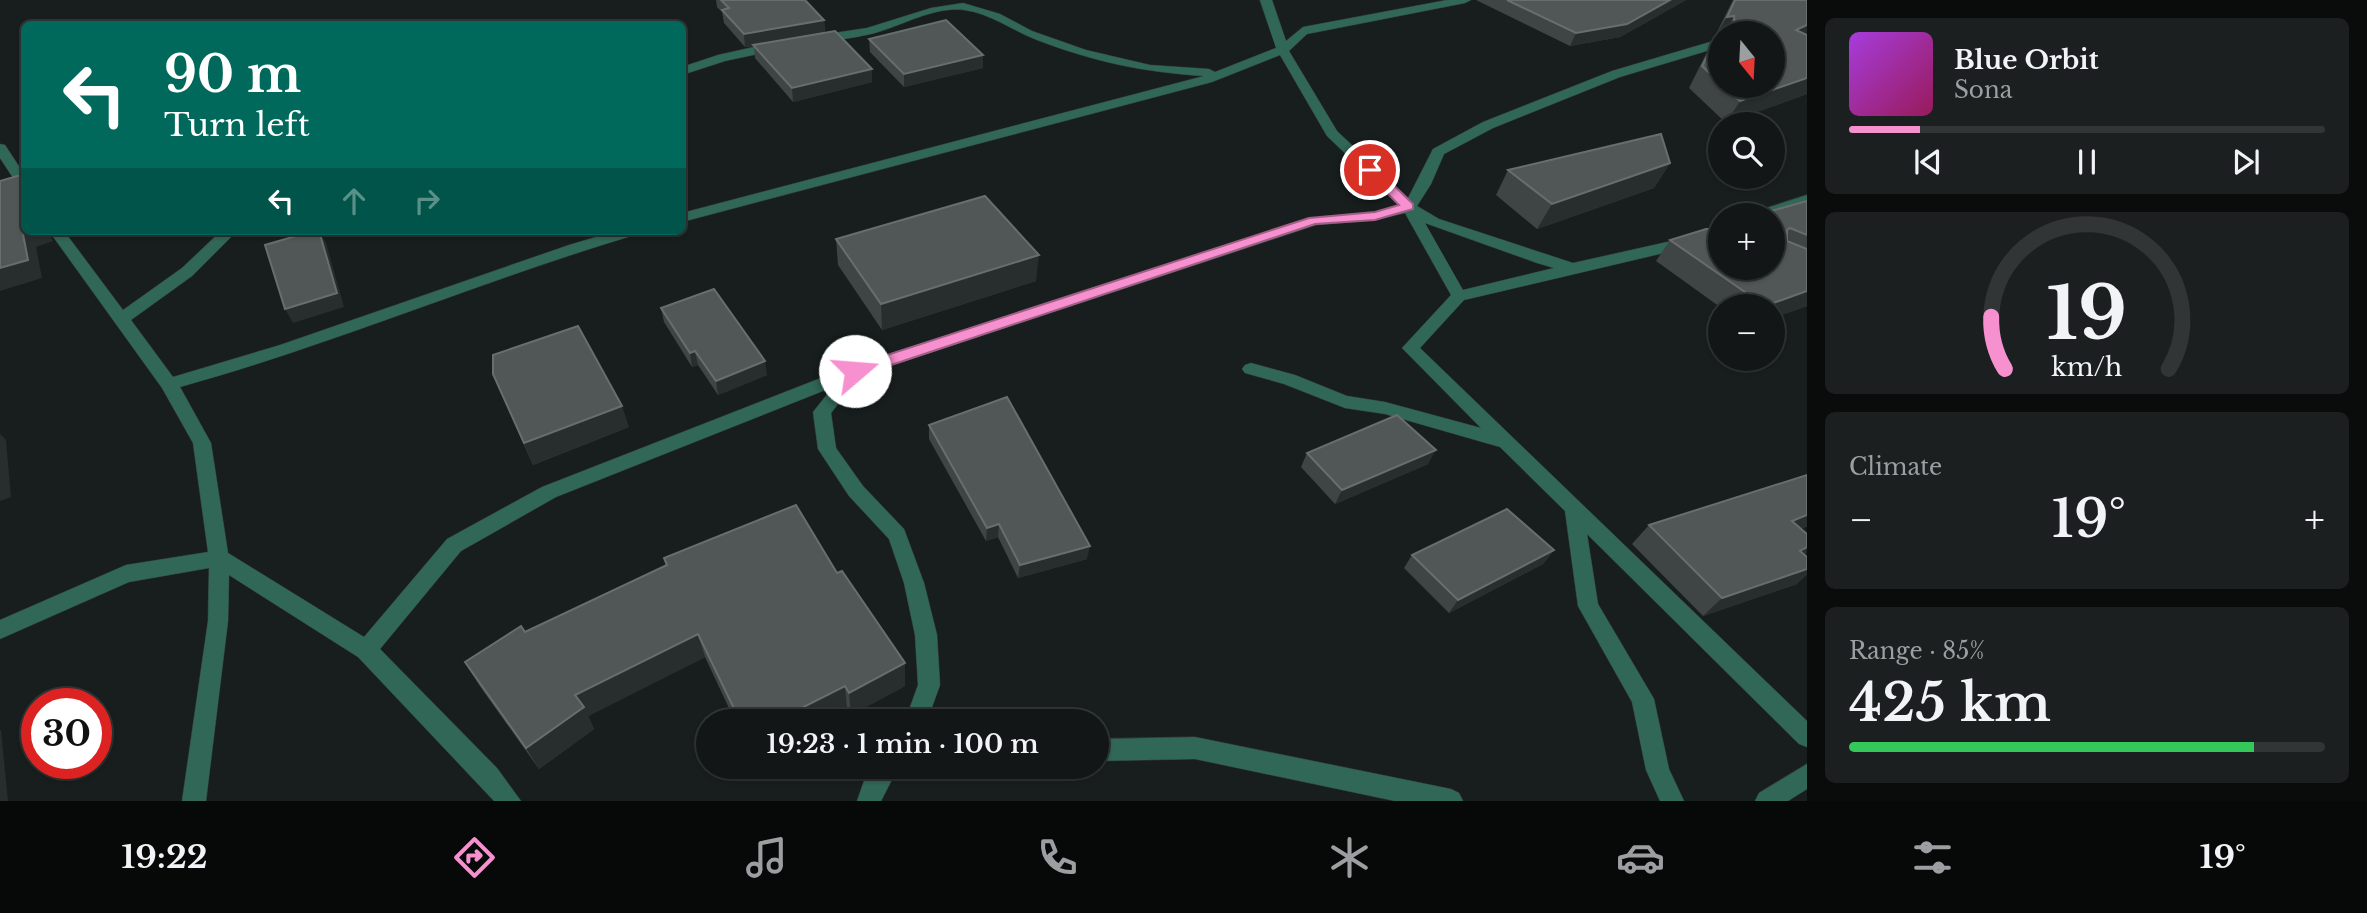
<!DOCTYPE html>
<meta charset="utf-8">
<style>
body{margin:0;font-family:"Libre Baskerville",serif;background:#1b1f1f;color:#f1f3f6;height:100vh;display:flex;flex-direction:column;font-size:26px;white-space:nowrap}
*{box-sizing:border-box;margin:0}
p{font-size:23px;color:#9c9fa1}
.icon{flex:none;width:38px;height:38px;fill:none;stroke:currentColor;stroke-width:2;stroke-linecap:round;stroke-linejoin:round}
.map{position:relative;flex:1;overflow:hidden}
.sheet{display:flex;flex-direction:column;gap:18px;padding:18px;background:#0a0c0c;width:560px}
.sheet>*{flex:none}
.guide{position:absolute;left:21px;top:21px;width:665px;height:214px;border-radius:10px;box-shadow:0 2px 5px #0004,0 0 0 2px #313535;background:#00695c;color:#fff;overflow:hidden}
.needle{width:46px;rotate:162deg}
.buttons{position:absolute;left:1708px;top:21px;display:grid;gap:14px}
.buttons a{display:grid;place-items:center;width:77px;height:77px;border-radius:50%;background:#121616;box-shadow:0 2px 5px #0004,0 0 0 2px #313535;font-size:35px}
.speed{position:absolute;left:21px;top:688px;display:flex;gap:14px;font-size:35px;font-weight:700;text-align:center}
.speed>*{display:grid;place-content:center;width:91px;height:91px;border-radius:50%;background:#121616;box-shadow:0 2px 5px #0004,0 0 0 2px #313535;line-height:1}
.speed .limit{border:10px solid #d22;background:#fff;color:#111}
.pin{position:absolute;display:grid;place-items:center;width:60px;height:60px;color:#fff;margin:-30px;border:4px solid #fff;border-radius:50%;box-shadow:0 2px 7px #0007}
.me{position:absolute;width:77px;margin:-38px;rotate:72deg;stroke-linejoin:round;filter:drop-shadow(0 0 5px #0008)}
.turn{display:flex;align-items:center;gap:24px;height:147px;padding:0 28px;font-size:32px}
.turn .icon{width:91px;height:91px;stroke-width:2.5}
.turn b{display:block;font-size:49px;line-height:60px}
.lanes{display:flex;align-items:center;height:66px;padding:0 28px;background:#0003;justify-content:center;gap:35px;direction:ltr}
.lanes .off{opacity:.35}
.big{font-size:52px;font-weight:600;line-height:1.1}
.sheet .card{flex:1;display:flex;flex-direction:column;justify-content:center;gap:10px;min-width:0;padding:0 24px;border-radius:10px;background:#1b1f1f}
.sheet .dial{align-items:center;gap:0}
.dial svg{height:182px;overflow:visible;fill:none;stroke:#313535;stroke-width:7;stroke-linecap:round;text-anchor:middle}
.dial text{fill:#f1f3f6;stroke:none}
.song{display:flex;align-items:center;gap:21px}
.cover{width:84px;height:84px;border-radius:10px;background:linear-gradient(135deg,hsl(280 70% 55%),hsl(330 70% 35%))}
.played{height:7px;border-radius:4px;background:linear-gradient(90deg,#f790cf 15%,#313535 15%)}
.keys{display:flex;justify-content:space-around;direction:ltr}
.heat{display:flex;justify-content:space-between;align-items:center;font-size:38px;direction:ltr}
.charge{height:10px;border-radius:5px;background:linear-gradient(90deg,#34c759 85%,#313535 0)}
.trip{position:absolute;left:696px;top:709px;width:413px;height:70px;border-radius:35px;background:#121616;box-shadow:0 2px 5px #0004,0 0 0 2px #313535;font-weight:600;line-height:70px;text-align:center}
.menu{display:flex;height:112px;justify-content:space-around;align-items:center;background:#070909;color:#9c9fa1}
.menu .icon{width:49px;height:49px}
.menu .current{color:#f790cf}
.menu b{font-size:32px;color:#f1f3f6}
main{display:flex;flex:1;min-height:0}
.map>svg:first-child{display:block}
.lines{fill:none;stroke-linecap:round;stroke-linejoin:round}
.minor-casing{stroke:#353b3b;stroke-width:1}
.minor{fill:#306757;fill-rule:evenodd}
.wall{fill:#3f4445;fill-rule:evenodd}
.shaded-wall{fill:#282d2e}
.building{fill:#515657;stroke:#686d6e;stroke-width:2}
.route{fill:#f790cf;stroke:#a15e87;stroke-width:2}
</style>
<main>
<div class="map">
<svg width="1807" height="801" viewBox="0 0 1807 801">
<rect width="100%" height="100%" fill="#181e1e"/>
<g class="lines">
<defs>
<g id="minor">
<path d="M 1260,0 L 1272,0 L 1286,41 L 1303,27 L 1447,0 L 1471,0 L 1465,3 L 1307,34 L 1289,51 L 1337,131 L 1408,198 L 1433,149 L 1483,122 L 1612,71 L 1720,39 L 1720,47 L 1620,77 L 1493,128 L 1444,154 L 1431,184 L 1417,206 L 1439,219 L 1573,263 L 1685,238 L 1720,237 L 1720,247 L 1685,248 L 1464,300 L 1420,348 L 1807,721 L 1807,747 L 1799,744 L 1587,534 L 1598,604 L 1654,699 L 1669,769 L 1684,801 L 1660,801 L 1646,770 L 1632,702 L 1578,606 L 1565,511 L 1500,447 L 1385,414 L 1345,408 L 1284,384 L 1245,373 L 1242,369 L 1245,365 L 1251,363 L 1295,375 L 1347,396 L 1385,402 L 1481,428 L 1402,348 L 1451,295 L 1405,213 L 1375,220 L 1316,225 L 860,376 L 831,413 L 836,448 L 863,486 L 904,529 L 924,583 L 937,635 L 940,685 L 927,721 L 905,721 L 918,685 L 915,635 L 904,583 L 889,539 L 849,496 L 818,449 L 813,412 L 833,387 L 556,497 L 461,551 L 380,649 L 497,768 L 521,801 L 494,801 L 358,657 L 229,575 L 228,621 L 206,801 L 182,801 L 208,621 L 209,568 L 129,582 L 0,639 L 0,620 L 126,565 L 208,552 L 193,443 L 162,388 L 49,231 L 64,231 L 123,310 L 182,268 L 221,231 L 237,231 L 192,276 L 131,320 L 173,377 L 280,345 L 569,245 L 616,231 L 640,231 L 638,234 C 483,280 335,344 180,387 L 211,443 L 228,553 L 364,637 L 447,539 L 542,487 L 849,367 L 1309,218 L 1375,212 L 1399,205 L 1327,136 L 1280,55 L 1212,82 L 682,222 L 682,213 L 1204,76 C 1142,72 1095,62 1037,40 C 1013,31 990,13 964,10 C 933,6 900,27 871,34 C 854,38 835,40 818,43 L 812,39 L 814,36 L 867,28 L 931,8 L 963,3 L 1000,14 L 1032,31 L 1086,50 L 1150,65 L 1209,69 L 1215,72 L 1276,48 ZM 1425,223 L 1537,263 L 1554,268 L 1463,290 Z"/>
<path d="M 777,42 L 781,43 L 781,49 L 725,61 L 682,75 L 682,67 L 718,55 Z"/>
<path d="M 0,144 L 5,145 L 24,174 L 24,188 L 19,187 L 0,158 Z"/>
<path d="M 1807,195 L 1807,204 L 1773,215 L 1752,215 L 1754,212 Z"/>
<path d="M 1195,737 L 1451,789 L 1459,793 L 1463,801 L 1395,801 L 1195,759 L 1097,761 L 1097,739 Z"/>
<path d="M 1807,764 L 1807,789 L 1788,801 L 1755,801 L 1759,793 Z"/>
<path d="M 874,766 L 899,766 L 881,801 L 857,801 L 864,781 Z"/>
</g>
</defs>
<use href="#minor" class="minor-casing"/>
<use href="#minor" class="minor"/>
</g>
<g class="wall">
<path d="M 716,0 L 805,0 L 824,20 L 825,33 L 872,69 L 872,82 L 793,102 L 755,58 L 754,46 L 745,47 L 724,23 L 722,12 L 717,7 Z"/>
<path d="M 1476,0 L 1686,0 L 1620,37 L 1570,46 Z"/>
<path d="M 1733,0 L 1807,0 L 1807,94 L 1726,123 L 1689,88 L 1706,54 L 1716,38 L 1714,38 ZM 1720,33 L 1773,86 L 1720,86 Z"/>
<path d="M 869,39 L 983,55 L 983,68 L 904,87 L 870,52 Z"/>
<path d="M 1670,163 L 1654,188 L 1537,229 L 1496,195 L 1508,170 Z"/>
<path d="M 1807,201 L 1807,306 L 1773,318 L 1773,306 L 1720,307 L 1656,261 L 1670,240 L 1720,268 L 1773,215 Z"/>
<path d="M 836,239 L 1036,281 L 882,330 L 838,265 Z"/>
<path d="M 661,308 L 767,375 L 718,395 L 698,365 L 692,367 L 664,322 Z"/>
<path d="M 493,374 L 629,427 L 533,465 Z"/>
<path d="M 929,425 L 1087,559 L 1018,578 L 998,537 L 986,541 L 929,439 Z"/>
<path d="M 1307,453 L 1428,464 L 1335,504 L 1301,467 Z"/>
<path d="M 1807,475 L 1807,526 L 1801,529 L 1807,534 L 1807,552 L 1804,555 L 1797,584 L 1703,616 L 1632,544 L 1649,525 Z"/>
<path d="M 1554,550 L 1543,564 L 1449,613 L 1404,568 L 1412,555 Z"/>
<path d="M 664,558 L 837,573 L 905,663 L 905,686 L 851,715 L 847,709 L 823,721 L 735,721 L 705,657 L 588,716 L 594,729 L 539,769 L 479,685 L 465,662 L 525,632 L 666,565 Z"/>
</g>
<g class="shaded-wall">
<path d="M 1670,0 L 1686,0 L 1620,37 L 1570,46 L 1576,33 Z"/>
<path d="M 1734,16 L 1724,33 L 1714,38 L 1727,17 Z"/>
<path d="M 824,20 L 825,33 L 745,47 L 744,34 Z"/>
<path d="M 1807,25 L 1807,39 L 1796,30 Z"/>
<path d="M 983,55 L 983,68 L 904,87 L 904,74 Z"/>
<path d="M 872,69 L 872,82 L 793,102 L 792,88 Z"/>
<path d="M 1807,78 L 1807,94 L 1726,123 L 1740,101 Z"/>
<path d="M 1670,163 L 1654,188 L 1537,229 L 1552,204 Z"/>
<path d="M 24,228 L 24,231 L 48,231 L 53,241 L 36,247 L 42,278 L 0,291 L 0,268 L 22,229 Z"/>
<path d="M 67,231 L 81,231 L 70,235 Z"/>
<path d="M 319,231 L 326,243 L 344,307 L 293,323 L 285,309 Z"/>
<path d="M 1039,255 L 1036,281 L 882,330 L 881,304 Z"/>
<path d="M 1807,291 L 1807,306 L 1773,318 L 1773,306 L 1765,306 Z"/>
<path d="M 695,351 L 698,365 L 692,367 L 690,353 Z"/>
<path d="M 765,361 L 767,375 L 718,395 L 716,381 Z"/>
<path d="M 622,406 L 629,427 L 533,465 L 524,443 Z"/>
<path d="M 0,434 L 6,440 L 11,497 L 0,501 Z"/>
<path d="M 1436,450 L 1428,464 L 1335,504 L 1342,490 Z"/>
<path d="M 1807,515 L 1807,526 L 1773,540 L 1792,521 Z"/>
<path d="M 999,524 L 998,537 L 986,541 L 987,528 Z"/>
<path d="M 1090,546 L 1087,559 L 1018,578 L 1020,565 Z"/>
<path d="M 1807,547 L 1807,552 L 1797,561 L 1800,551 Z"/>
<path d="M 1554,550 L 1543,564 L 1449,613 L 1458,600 Z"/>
<path d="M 1807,569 L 1807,575 L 1797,584 L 1703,616 L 1722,598 Z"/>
<path d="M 698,634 L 705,657 L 588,716 L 594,729 L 539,769 L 526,748 L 575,695 Z"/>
<path d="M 905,663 L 905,686 L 851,715 L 849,693 Z"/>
<path d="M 845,686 L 847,709 L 823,721 L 776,721 Z"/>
<path d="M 0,730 L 1,730 L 8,801 L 0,801 Z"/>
</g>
<g class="building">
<path d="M 721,0 L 805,0 L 824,20 L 744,34 L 722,10 L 729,8 Z"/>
<path d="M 1507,0 L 1670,0 L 1627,24 L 1576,33 Z"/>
<path d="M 1735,0 L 1807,0 L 1807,25 L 1796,30 L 1807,35 L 1807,78 L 1740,101 L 1723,86 L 1773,86 L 1773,33 L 1720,33 L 1720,83 L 1702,66 L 1719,33 L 1735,28 L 1734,16 L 1727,17 Z"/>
<path d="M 946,20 L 983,55 L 904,74 L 869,39 Z"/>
<path d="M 835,31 L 872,69 L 792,88 L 753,45 Z"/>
<path d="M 1661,134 L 1670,163 L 1552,204 L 1508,170 Z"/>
<path d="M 24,174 L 24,228 L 22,229 L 28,260 L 0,268 L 0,181 Z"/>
<path d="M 985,196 L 1039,255 L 881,304 L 836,239 Z"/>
<path d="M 1807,201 L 1807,235 L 1790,228 L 1787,230 L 1787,241 L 1807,249 L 1807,291 L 1765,306 L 1670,240 L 1706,229 L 1720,229 L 1720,268 L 1773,268 L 1773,215 L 1757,215 Z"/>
<path d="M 313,231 L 319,231 L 337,293 L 285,309 L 265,245 Z"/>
<path d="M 714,289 L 765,361 L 716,381 L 695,351 L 690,353 L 661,308 Z"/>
<path d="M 578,326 L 622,406 L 524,443 L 493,374 L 493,355 Z"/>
<path d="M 1007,397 L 1090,546 L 1020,565 L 999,524 L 987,528 L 929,425 Z"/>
<path d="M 1397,415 L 1436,450 L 1342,490 L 1307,453 Z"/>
<path d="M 1807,475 L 1807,515 L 1792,521 L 1807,534 L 1807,547 L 1800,551 L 1807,557 L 1807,569 L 1722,598 L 1649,525 Z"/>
<path d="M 796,505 L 837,573 L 842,571 L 905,663 L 849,693 L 845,686 L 776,721 L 740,721 L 698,634 L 575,695 L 584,707 L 526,748 L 465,662 L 521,626 L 525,632 L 667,565 L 664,558 Z"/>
<path d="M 1507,509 L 1554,550 L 1458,600 L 1412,555 Z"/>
</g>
<path class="route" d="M 1370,166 L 1375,167 L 1413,204 L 1413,209 L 1375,220 L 1315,224 L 861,375 L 855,377 L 848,371 L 850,367 L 1309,218 L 1375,212 L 1399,205 L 1364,170 Z"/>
</svg>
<div class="buttons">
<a><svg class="needle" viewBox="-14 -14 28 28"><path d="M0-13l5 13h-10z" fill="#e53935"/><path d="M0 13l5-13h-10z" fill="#9c9fa1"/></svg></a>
<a><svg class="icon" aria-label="search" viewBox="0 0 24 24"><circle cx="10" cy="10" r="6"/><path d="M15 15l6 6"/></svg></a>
<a>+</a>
<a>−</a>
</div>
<div class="speed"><div class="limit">30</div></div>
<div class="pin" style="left:1370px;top:170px;background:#d93025"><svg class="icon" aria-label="arrive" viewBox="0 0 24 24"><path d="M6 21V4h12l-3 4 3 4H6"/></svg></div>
<svg class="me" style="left:855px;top:371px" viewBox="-20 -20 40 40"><circle r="19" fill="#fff"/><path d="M0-13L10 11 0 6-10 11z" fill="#f790cf"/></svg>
<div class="trip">19:23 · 1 min · 100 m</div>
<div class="guide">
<div class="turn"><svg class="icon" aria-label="left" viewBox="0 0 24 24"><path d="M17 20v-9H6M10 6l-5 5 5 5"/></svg><div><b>90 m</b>Turn left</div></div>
<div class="lanes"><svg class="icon" aria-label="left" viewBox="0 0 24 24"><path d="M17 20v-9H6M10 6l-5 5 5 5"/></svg><svg class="icon off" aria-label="ahead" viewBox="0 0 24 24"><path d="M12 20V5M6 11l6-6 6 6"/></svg><svg class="icon off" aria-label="right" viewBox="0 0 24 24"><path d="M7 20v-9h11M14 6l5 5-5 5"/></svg></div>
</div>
</div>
<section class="sheet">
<div class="card">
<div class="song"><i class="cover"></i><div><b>Blue Orbit</b><p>Sona</p></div></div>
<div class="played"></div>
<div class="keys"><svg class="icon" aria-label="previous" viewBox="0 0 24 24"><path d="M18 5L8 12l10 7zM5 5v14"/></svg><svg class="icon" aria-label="pause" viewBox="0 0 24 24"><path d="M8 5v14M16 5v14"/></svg><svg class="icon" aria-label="next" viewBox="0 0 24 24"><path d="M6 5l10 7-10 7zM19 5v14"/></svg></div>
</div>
<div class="card dial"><svg viewBox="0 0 100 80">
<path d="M14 69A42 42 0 1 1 86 69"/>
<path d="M14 69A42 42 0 0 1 8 46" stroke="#f790cf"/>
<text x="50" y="56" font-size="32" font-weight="700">19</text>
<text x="50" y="72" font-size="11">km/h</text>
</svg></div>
<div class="card"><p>Climate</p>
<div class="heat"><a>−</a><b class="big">19°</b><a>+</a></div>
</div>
<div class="card"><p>Range · 85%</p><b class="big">425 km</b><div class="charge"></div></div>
</section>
</main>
<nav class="menu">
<b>19:22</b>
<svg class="icon current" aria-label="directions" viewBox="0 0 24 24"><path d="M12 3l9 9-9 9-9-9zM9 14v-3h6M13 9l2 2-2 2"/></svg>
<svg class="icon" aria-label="music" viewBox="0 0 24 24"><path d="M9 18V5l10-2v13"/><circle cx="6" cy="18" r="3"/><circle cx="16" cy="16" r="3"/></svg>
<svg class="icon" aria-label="phone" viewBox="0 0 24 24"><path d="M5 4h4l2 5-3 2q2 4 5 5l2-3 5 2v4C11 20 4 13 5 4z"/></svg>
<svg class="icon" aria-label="climate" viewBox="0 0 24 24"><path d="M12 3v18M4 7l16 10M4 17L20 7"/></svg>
<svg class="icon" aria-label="car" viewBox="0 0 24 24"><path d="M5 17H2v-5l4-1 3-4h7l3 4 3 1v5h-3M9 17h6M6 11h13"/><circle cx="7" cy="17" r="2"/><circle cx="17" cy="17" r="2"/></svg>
<svg class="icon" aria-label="filters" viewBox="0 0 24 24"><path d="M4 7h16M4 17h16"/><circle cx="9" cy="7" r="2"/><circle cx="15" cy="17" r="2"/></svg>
<b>19°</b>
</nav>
